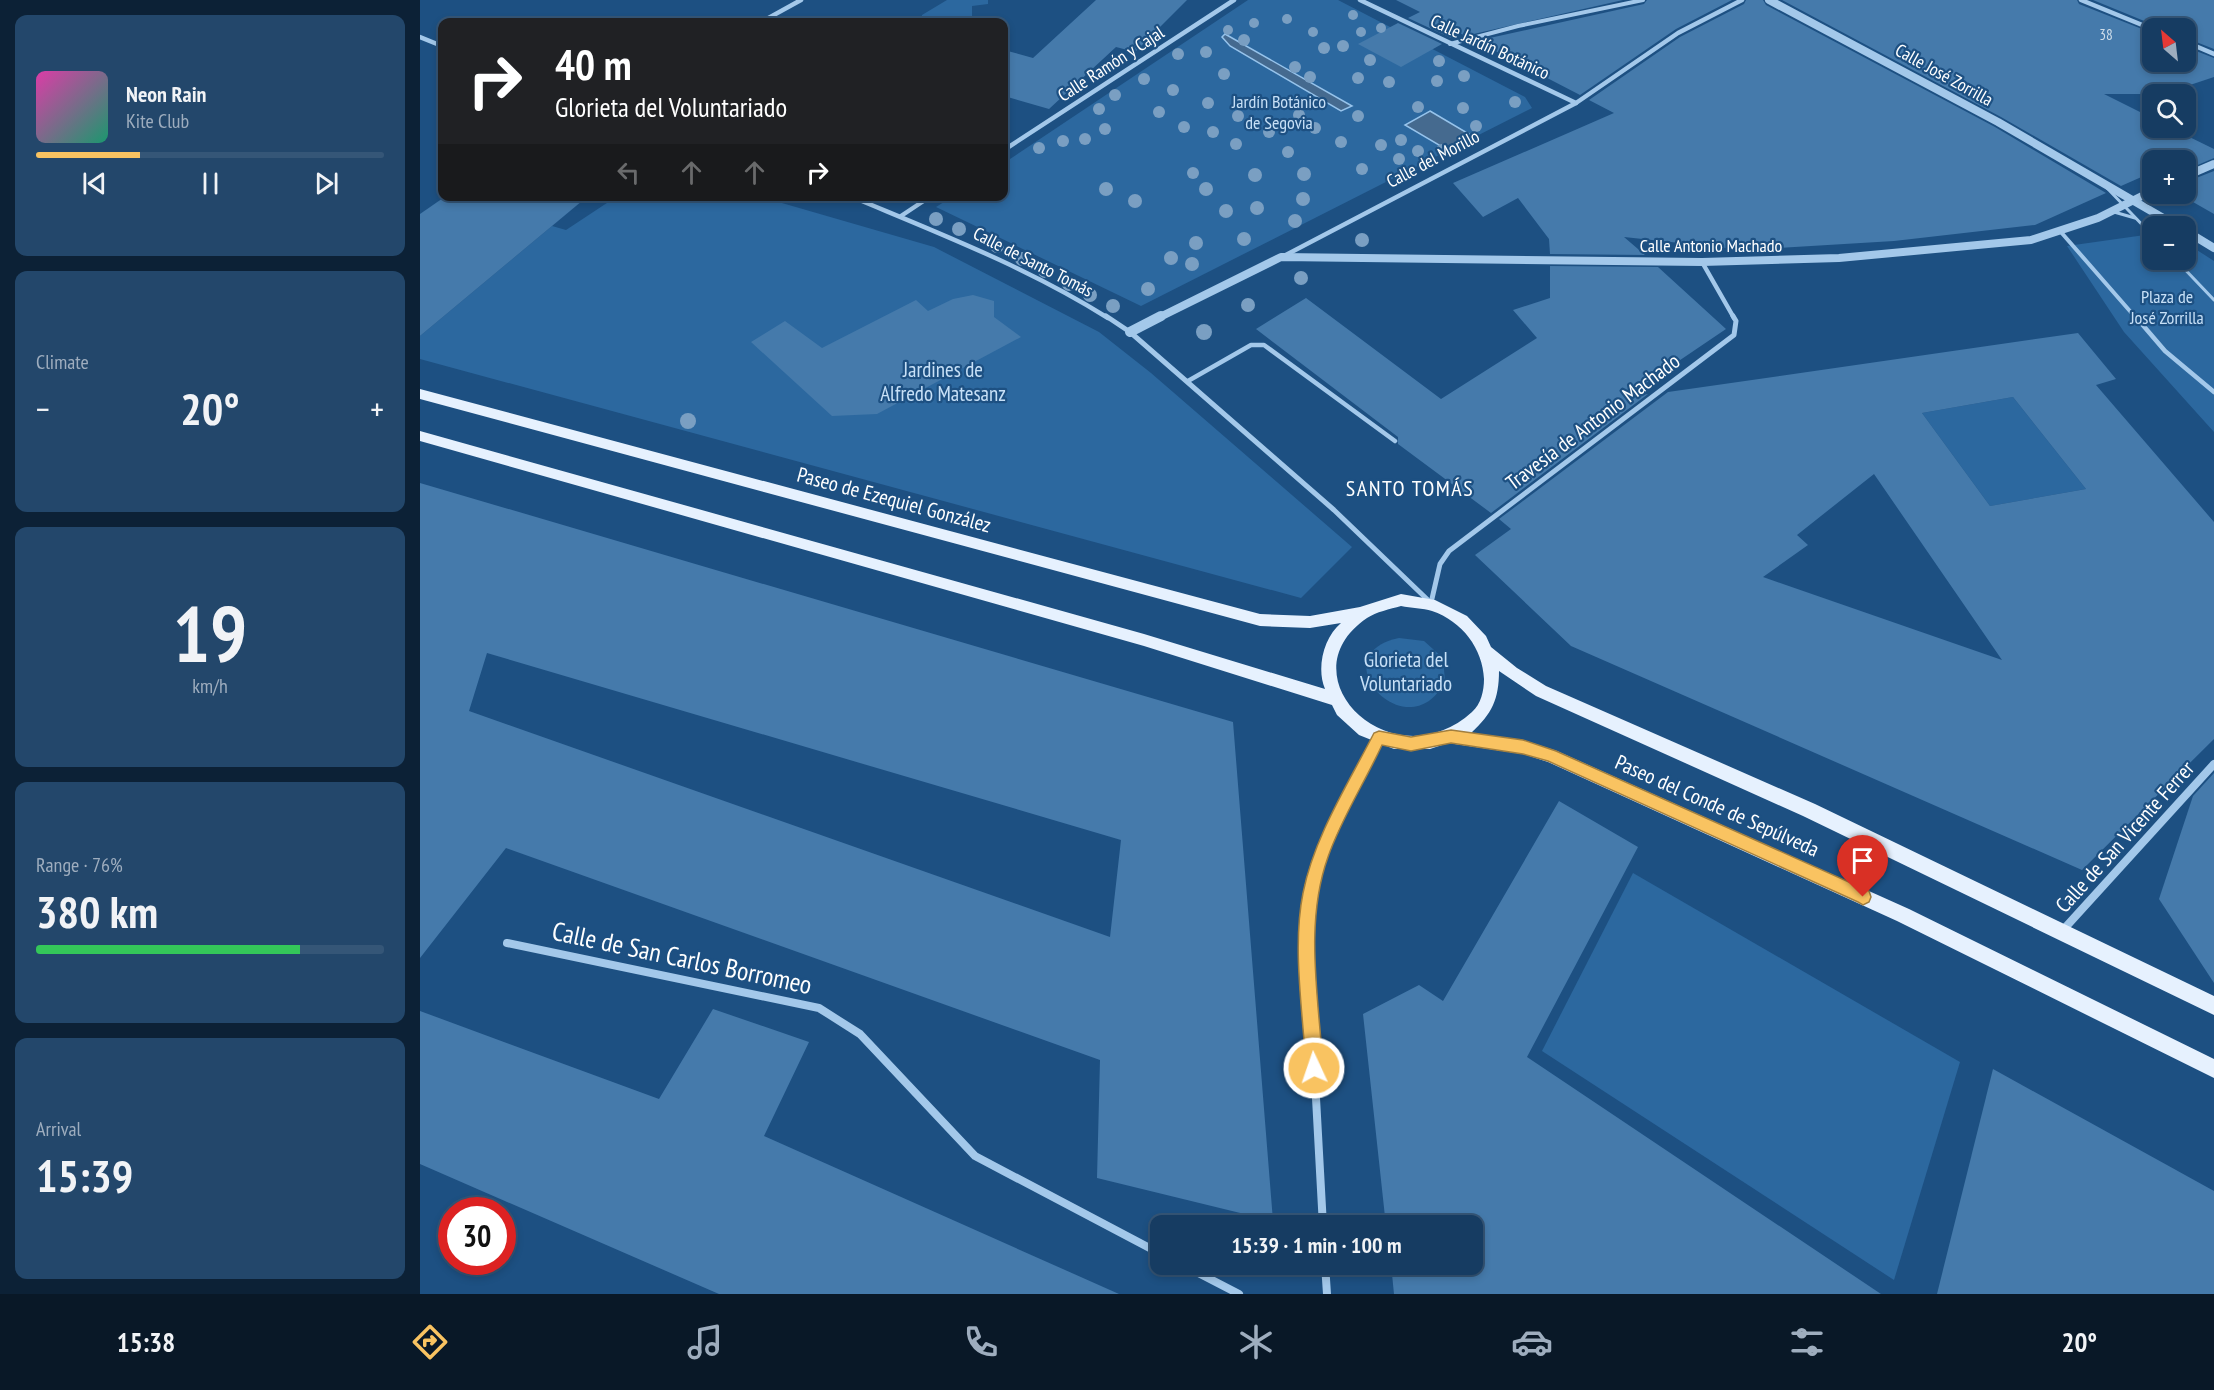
<!DOCTYPE html>
<meta charset="utf-8">
<style>
body{margin:0;font-family:"PT Sans Narrow",sans-serif;background:#23476b;color:#f1f3f6;height:100vh;display:flex;flex-direction:column;font-size:22px;white-space:nowrap}
*{box-sizing:border-box;margin:0}
p{font-size:20px;color:#9eadbe}
.icon{flex:none;width:33px;height:33px;fill:none;stroke:currentColor;stroke-width:2;stroke-linecap:round;stroke-linejoin:round}
.map{position:relative;flex:1;overflow:hidden}
.details{display:flex;flex-direction:column;gap:15px;padding:15px;background:#0c2136;width:420px}
.details>*{flex:none}
.banner{position:absolute;left:18px;top:18px;width:570px;height:183px;border-radius:12px;box-shadow:0 3px 9px #0003,0 0 0 2px #355677;background:#202124;color:#fff;overflow:hidden}
.needle{width:39px;rotate:332deg}
.tools{position:absolute;left:1722px;top:18px;display:grid;gap:12px}
.tools a{display:grid;place-items:center;width:54px;height:54px;border-radius:12px;background:#163c62;box-shadow:0 3px 9px #0003,0 0 0 2px #355677;font-size:30px}
.speed{position:absolute;left:18px;top:1197px;display:flex;gap:12px;font-size:30px;font-weight:700;text-align:center}
.speed>*{display:grid;place-content:center;width:78px;height:78px;border-radius:50%;background:#163c62;box-shadow:0 3px 9px #0003,0 0 0 2px #355677;line-height:1}
.speed .limit{border:9px solid #d22;background:#fff;color:#111}
.pin{position:absolute;display:grid;place-items:center;width:51px;height:51px;color:#fff;margin:-62px -26px;border-radius:50% 50% 50% 0;rotate:-45deg;box-shadow:0 0 6px #0007}
.pin .icon{rotate:45deg}
.me{position:absolute;width:66px;margin:-33px;rotate:357deg;stroke-linejoin:round;filter:drop-shadow(0 0 4px #0008)}
.turn{display:flex;align-items:center;gap:21px;height:126px;padding:0 18px;font-size:27px}
.turn .icon{width:78px;height:78px;stroke-width:2.5}
.turn b{display:block;font-size:42px;line-height:51px}
.lanes{display:flex;align-items:center;height:57px;padding:0 18px;background:#0003;justify-content:center;gap:30px;direction:ltr}
.lanes .off{opacity:.35}
.big{font-size:45px;font-weight:700;line-height:1.1}
.details .card{flex:1;display:flex;flex-direction:column;justify-content:center;gap:9px;min-width:0;padding:0 21px;border-radius:12px;background:#23476b}
.details .dial{align-items:center;gap:0}
.dial b{font-size:78px;line-height:1}
.song{display:flex;align-items:center;gap:18px}
.cover{width:72px;height:72px;border-radius:9px;background:linear-gradient(135deg,hsl(320 70% 55%),hsl(160 70% 35%))}
.played{height:6px;border-radius:3px;background:linear-gradient(90deg,#f9c361 30%,#355677 30%)}
.keys{display:flex;justify-content:space-around;direction:ltr}
.heat{display:flex;justify-content:space-between;align-items:center;font-size:33px;direction:ltr}
.charge{height:9px;border-radius:4px;background:linear-gradient(90deg,#34c759 76%,#355677 0)}
.trip{position:absolute;left:730px;top:1215px;width:333px;height:60px;border-radius:12px;background:#163c62;box-shadow:0 3px 9px #0003,0 0 0 2px #355677;font-weight:700;line-height:60px;text-align:center}
.menu{display:flex;height:96px;justify-content:space-around;align-items:center;background:#091827;color:#9eadbe}
.menu .icon{width:42px;height:42px}
.menu .current{color:#f9c361}
.menu b{font-size:27px;color:#f1f3f6}
main{display:flex;flex:1;min-height:0}
.map>svg:first-child{display:block}
.green{fill:#2c689f}
.water{fill:#456a8f;stroke:#96c3eb;stroke-width:1.5}
.building{fill:#457aab;fill-rule:evenodd}
.lines{fill:none;stroke-linecap:round;stroke-linejoin:round}
.service-far1{stroke:#a3c8ea;stroke-width:3}
.service{stroke:#a3c8ea;stroke-width:4.5}
.pedestrian-far1{stroke:#a3c8ea;stroke-width:4}
.pedestrian{stroke:#a3c8ea;stroke-width:4.5}
.minor-far2{stroke:#a3c8ea;stroke-width:4.5}
.minor-far1{stroke:#a3c8ea;stroke-width:5}
.minor{stroke:#a3c8ea;stroke-width:8}
.tertiary-far1{stroke:#a3c8ea;stroke-width:8}
.tertiary{stroke:#a3c8ea;stroke-width:10}
.primary{fill:#e6f1fe;fill-rule:evenodd}
.tree{fill:#7a9fc2}
.route{fill:#f9c361;stroke:#a27f3f;stroke-width:1.5}
.labels{text-anchor:middle;stroke-width:4.5;stroke-linejoin:round;paint-order:stroke}
.far-number-label{font-size:15px;fill:#d0deea}
.far-street-label{font-size:18px;fill:#fff;stroke:#1d5082}
.far-park-label{font-size:18px;fill:#c7e0f7;stroke:#1d5082}
.park-label{font-size:21px;fill:#c7e0f7;stroke:#1d5082}
.street-label{font-size:21px;fill:#fff;stroke:#1d5082}
.neighbourhood-label{font-size:22px;letter-spacing:1.5px;fill:#fff;stroke:#1d5082}
.near-street-label{font-size:26px;fill:#fff;stroke:#1d5082}
</style>
<main>
<section class="details">
<div class="card">
<div class="song"><i class="cover"></i><div><b>Neon Rain</b><p>Kite Club</p></div></div>
<div class="played"></div>
<div class="keys"><svg class="icon" aria-label="previous" viewBox="0 0 24 24"><path d="M18 5L8 12l10 7zM5 5v14"/></svg><svg class="icon" aria-label="pause" viewBox="0 0 24 24"><path d="M8 5v14M16 5v14"/></svg><svg class="icon" aria-label="next" viewBox="0 0 24 24"><path d="M6 5l10 7-10 7zM19 5v14"/></svg></div>
</div>
<div class="card"><p>Climate</p>
<div class="heat"><a>−</a><b class="big">20°</b><a>+</a></div>
</div>
<div class="card dial"><b>19</b><p>km/h</p></div>
<div class="card"><p>Range · 76%</p><b class="big">380 km</b><div class="charge"></div></div>
<div class="card"><p>Arrival</p><b class="big">15:39</b></div>
</section>
<div class="map">
<svg width="1794" height="1294" viewBox="0 0 1794 1294">
<rect width="100%" height="100%" fill="#1d5082"/>
<g class="green">
<path d="M 527,0 L 568,0 L 568,4 L 552,6 L 552,22 L 501,22 L 502,15 Z"/>
<path d="M 828,0 L 918,0 L 1105,97 L 1112,108 L 721,306 L 516,207 L 532,197 L 584,196 L 584,163 Z"/>
<path d="M 196,197 L 341,197 L 514,247 L 679,332 L 731,373 L 932,547 L 881,598 L 0,359 L 0,336 L 132,226 L 146,230 Z"/>
<path d="M 1732,234 L 1732,260 L 1766,260 L 1766,243 L 1794,261 L 1794,432 L 1704,332 L 1647,246 Z"/>
<path d="M 1593,397 L 1666,489 L 1570,506 L 1502,413 Z"/>
<path d="M 979,638 L 1004,641 L 1023,658 L 1025,681 C 989,753 898,655 979,638 Z"/>
<path d="M 1213,873 L 1540,1062 L 1474,1280 L 1122,1051 Z"/>
</g>
<g class="water">
<path d="M 805,34 L 932,106 L 921,111 L 810,46 L 802,37 Z"/>
<path d="M 1010,111 L 1054,137 L 1029,151 L 985,125 Z"/>
</g>
<g class="building">
<path d="M 676,0 L 767,0 L 715,52 L 696,47 L 629,109 L 584,96 L 584,50 L 613,58 Z"/>
<path d="M 976,0 L 1203,0 L 1045,36 L 1040,33 L 1031,38 L 988,18 L 1000,12 Z"/>
<path d="M 1227,0 L 1312,0 L 1256,29 L 1160,95 L 1056,41 L 1224,4 Z"/>
<path d="M 1326,0 L 1343,0 L 1346,5 L 1575,127 L 1686,193 L 1615,225 L 1474,241 L 1325,250 L 1204,237 L 1225,255 L 1130,254 L 1129,239 L 1098,198 L 1063,217 L 1033,183 L 1194,113 L 1169,100 L 1260,37 L 1324,4 Z"/>
<path d="M 1362,0 L 1657,0 L 1659,4 L 1732,33 L 1732,62 L 1766,62 L 1766,47 L 1794,58 L 1794,77 L 1743,94 L 1684,94 L 1732,118 L 1732,128 L 1751,128 L 1794,149 L 1794,158 L 1766,170 L 1766,160 L 1732,160 L 1732,178 L 1726,175 L 1701,186 L 1581,117 Z"/>
<path d="M 1673,0 L 1794,0 L 1794,49 L 1766,38 L 1766,28 L 1736,28 L 1734,25 Z"/>
<path d="M 978,23 L 1022,44 L 981,67 L 938,44 Z"/>
<path d="M 1794,171 L 1794,214 L 1759,194 L 1766,194 L 1766,182 Z"/>
<path d="M 26,196 L 168,196 L 0,336 L 0,214 Z"/>
<path d="M 1130,266 L 1238,267 L 1306,329 L 1204,398 L 1228,394 L 1071,513 L 978,444 L 978,437 L 836,329 L 886,298 L 1021,399 L 1117,338 L 1093,310 L 1130,298 Z"/>
<path d="M 553,295 L 574,301 L 574,317 L 601,337 L 457,414 L 412,416 L 331,342 L 365,321 L 402,348 L 496,300 L 508,311 L 533,299 Z"/>
<path d="M 1658,333 L 1696,379 L 1676,385 L 1794,522 L 1794,739 L 1662,870 L 1151,646 L 1055,555 L 1091,529 L 1079,519 L 1248,392 ZM 1593,397 L 1666,489 L 1570,506 L 1502,413 ZM 1454,474 L 1582,660 L 1343,577 L 1388,545 L 1377,535 Z"/>
<path d="M 0,483 L 813,722 L 853,1221 L 677,1178 L 680,1060 L 86,848 L 0,958 ZM 67,653 L 701,840 L 690,937 L 49,711 Z"/>
<path d="M 1794,773 L 1794,983 L 1739,899 L 1773,796 Z"/>
<path d="M 1139,801 L 1218,847 L 1107,1057 L 1461,1294 L 974,1294 L 971,1264 L 1053,1264 L 1053,1226 L 966,1226 L 943,1014 L 999,985 L 1023,1001 Z"/>
<path d="M 293,1009 L 389,1042 L 344,1136 L 699,1294 L 299,1294 L 0,1164 L 0,1011 L 239,1099 Z"/>
<path d="M 1573,1069 L 1794,1191 L 1794,1294 L 1517,1294 Z"/>
</g>
<g class="lines">
<g class="service-far1">
<path d="M 1687,188 L 1732,235"/>
<path d="M 1694,212 L 1715,218"/>
<path d="M 1756,260 L 1794,300"/>
</g>
<path class="service" d="M 768,381 L 831,345 L 844,345 L 975,441"/>
<g class="pedestrian-far1">
<path d="M 1030,44 L 1098,26 L 1223,0"/>
<path d="M 1640,231 L 1716,318"/>
</g>
<path class="pedestrian" d="M 1715,316 L 1745,351 L 1794,392"/>
<g class="minor-far2">
<path d="M 940,0 L 1156,103"/>
<path d="M 1661,0 L 1732,29"/>
<path d="M 341,22 L 381,0"/>
<path d="M 0,37 L 22,46"/>
<path d="M 1766,42 L 1794,54"/>
<path d="M 584,150 L 814,0"/>
<path d="M 430,196 C 518,233 607,267 688,318"/>
<path d="M 481,216 L 511,196"/>
<path d="M 862,257 L 1156,103 L 1258,33 L 1322,0"/>
<path d="M 1282,262 L 1314,318"/>
</g>
<g class="minor-far1">
<path d="M 686,316 L 710,332 L 914,510 L 1011,603"/>
<path d="M 1011,603 L 1020,564 L 1029,551 L 1314,335 L 1316,321 L 1313,316"/>
</g>
<g class="minor">
<path d="M 1643,930 L 1794,764"/>
<path d="M 87,943 L 399,1008 L 440,1034 L 555,1156 L 741,1254"/>
<path d="M 903,1226 L 887,933 L 890,893 L 901,855 L 959,738"/>
<path d="M 761,1264 L 819,1294"/>
<path d="M 905,1264 L 907,1294"/>
</g>
<g class="tertiary-far1">
<path d="M 1349,0 L 1578,122 L 1757,226"/>
<path d="M 1766,176 L 1794,164"/>
<path d="M 1766,231 L 1794,248"/>
<path d="M 738,318 L 861,257 L 1282,262 L 1419,258 L 1611,240 L 1678,218 L 1732,191"/>
</g>
<path class="tertiary" d="M 710,332 L 741,316"/>
<path class="primary" d="M 0,389 L 840,614 L 890,616 L 940,607 L 981,594 L 1015,600 L 1047,616 L 1066,636 L 1071,647 L 1097,668 L 1126,686 L 1395,804 L 1794,996 L 1794,1015 L 1383,816 L 1116,696 L 1079,671 C 1079,699 1072,714 1051,733 L 1103,740 L 1137,751 L 1489,909 L 1794,1059 L 1794,1078 L 1477,921 L 1128,762 L 1103,754 L 1028,743 L 1010,749 L 974,749 L 939,735 L 917,715 L 912,705 L 724,646 L 0,441 L 0,431 L 724,634 L 905,689 C 896,668 904,637 921,623 L 890,628 L 840,626 L 0,399 ZM 981,606 C 991,608 1003,608 1012,611 C 1042,621 1063,649 1064,679 C 1064,691 1061,704 1052,712 C 972,784 862,676 947,618 C 956,612 970,609 981,606 Z"/>
</g>
<g class="tree">
<circle cx="933" cy="15" r="5"/>
<circle cx="867" cy="19" r="5"/>
<circle cx="834" cy="23" r="5"/>
<circle cx="961" cy="28" r="5"/>
<circle cx="808" cy="30" r="5"/>
<circle cx="893" cy="32" r="5"/>
<circle cx="941" cy="32" r="5"/>
<circle cx="824" cy="40" r="6"/>
<circle cx="923" cy="46" r="6"/>
<circle cx="904" cy="48" r="6"/>
<circle cx="786" cy="52" r="6"/>
<circle cx="758" cy="54" r="6"/>
<circle cx="950" cy="60" r="6"/>
<circle cx="1019" cy="61" r="6"/>
<circle cx="875" cy="67" r="6"/>
<circle cx="804" cy="74" r="6"/>
<circle cx="1044" cy="76" r="6"/>
<circle cx="890" cy="77" r="6"/>
<circle cx="938" cy="78" r="6"/>
<circle cx="724" cy="79" r="6"/>
<circle cx="1017" cy="81" r="6"/>
<circle cx="969" cy="82" r="6"/>
<circle cx="753" cy="90" r="6"/>
<circle cx="695" cy="95" r="6"/>
<circle cx="1095" cy="102" r="6"/>
<circle cx="788" cy="103" r="6"/>
<circle cx="998" cy="107" r="6"/>
<circle cx="1043" cy="108" r="6"/>
<circle cx="679" cy="109" r="6"/>
<circle cx="739" cy="112" r="6"/>
<circle cx="879" cy="115" r="6"/>
<circle cx="818" cy="116" r="6"/>
<circle cx="938" cy="116" r="6"/>
<circle cx="1056" cy="126" r="6"/>
<circle cx="764" cy="127" r="6"/>
<circle cx="895" cy="128" r="6"/>
<circle cx="685" cy="129" r="6"/>
<circle cx="793" cy="132" r="6"/>
<circle cx="849" cy="132" r="6"/>
<circle cx="665" cy="139" r="6"/>
<circle cx="981" cy="140" r="6"/>
<circle cx="643" cy="141" r="6"/>
<circle cx="921" cy="142" r="6"/>
<circle cx="816" cy="144" r="6"/>
<circle cx="961" cy="145" r="6"/>
<circle cx="619" cy="148" r="6"/>
<circle cx="1022" cy="150" r="6"/>
<circle cx="998" cy="151" r="6"/>
<circle cx="868" cy="152" r="6"/>
<circle cx="979" cy="159" r="6"/>
<circle cx="942" cy="169" r="6"/>
<circle cx="773" cy="173" r="6"/>
<circle cx="884" cy="174" r="7"/>
<circle cx="835" cy="175" r="7"/>
<circle cx="686" cy="189" r="7"/>
<circle cx="786" cy="189" r="7"/>
<circle cx="883" cy="199" r="7"/>
<circle cx="715" cy="201" r="7"/>
<circle cx="837" cy="208" r="7"/>
<circle cx="806" cy="211" r="7"/>
<circle cx="516" cy="219" r="7"/>
<circle cx="875" cy="221" r="7"/>
<circle cx="539" cy="229" r="7"/>
<circle cx="824" cy="239" r="7"/>
<circle cx="942" cy="240" r="7"/>
<circle cx="776" cy="243" r="7"/>
<circle cx="577" cy="246" r="7"/>
<circle cx="751" cy="258" r="7"/>
<circle cx="602" cy="259" r="7"/>
<circle cx="772" cy="264" r="7"/>
<circle cx="625" cy="271" r="7"/>
<circle cx="881" cy="278" r="7"/>
<circle cx="649" cy="284" r="7"/>
<circle cx="728" cy="289" r="7"/>
<circle cx="670" cy="295" r="7"/>
<circle cx="828" cy="305" r="7"/>
<circle cx="693" cy="306" r="7"/>
<circle cx="784" cy="332" r="8"/>
<circle cx="268" cy="421" r="8"/>
</g>
<path class="route" d="M 1031,730 L 1103,740 L 1136,751 L 1449,891 L 1451,897 L 1449,902 L 1443,905 L 1438,902 L 1128,761 L 1103,754 L 1031,743 L 991,751 L 962,745 C 945,782 921,819 908,857 C 884,924 899,999 903,1068 L 900,1074 L 894,1077 L 888,1074 L 886,1068 C 883,1013 872,947 883,893 C 894,837 928,784 954,733 L 959,731 L 991,737 Z"/>
<g class="labels">
<g class="far-number-label">
<text x="1686" y="40">38</text>
</g>
<g class="far-street-label">
<text transform="translate(1070 47) rotate(25)" y="6">Calle Jardín Botánico</text>
<text transform="translate(691 64) rotate(-33)" y="6">Calle Ramón y Cajal</text>
<text transform="translate(1524 75) rotate(29)" y="6">Calle José Zorrilla</text>
<text transform="translate(1013 159) rotate(-28)" y="6">Calle del Morillo</text>
<text x="1291" y="252">Calle Antonio Machado</text>
<text transform="translate(613 262) rotate(27)" y="6">Calle de Santo Tomás</text>
</g>
<g class="far-park-label">
<text x="859" y="108">Jardín Botánico<tspan x="859" dy="21">de Segovia</tspan></text>
<text x="1747" y="303">Plaza de<tspan x="1747" dy="21">José Zorrilla</tspan></text>
</g>
<g class="park-label">
<text x="523" y="377">Jardines de<tspan x="523" dy="24">Alfredo Matesanz</tspan></text>
<text x="986" y="667">Glorieta del<tspan x="986" dy="24">Voluntariado</tspan></text>
</g>
<g class="street-label">
<text transform="translate(1173 422) rotate(-37)" y="7">Travesía de Antonio Machado</text>
<text transform="translate(474 500) rotate(15)" y="7">Paseo de Ezequiel González</text>
<text transform="translate(1297 806) rotate(24)" y="7">Paseo del Conde de Sepúlveda</text>
<text transform="translate(1705 837) rotate(-48)" y="7">Calle de San Vicente Ferrer</text>
</g>
<g class="neighbourhood-label">
<text x="990" y="496">SANTO TOMÁS</text>
</g>
<g class="near-street-label">
<text transform="translate(262 958) rotate(12)" y="9">Calle de San Carlos Borromeo</text>
</g>
</g>
</svg>
<div class="tools">
<a><svg class="needle" viewBox="-14 -14 28 28"><path d="M0-13l5 13h-10z" fill="#e53935"/><path d="M0 13l5-13h-10z" fill="#9eadbe"/></svg></a>
<a><svg class="icon" aria-label="search" viewBox="0 0 24 24"><circle cx="10" cy="10" r="6"/><path d="M15 15l6 6"/></svg></a>
<a>+</a>
<a>−</a>
</div>
<div class="speed"><div class="limit">30</div></div>
<div class="pin" style="left:1443px;top:897px;background:#d93025"><svg class="icon" aria-label="arrive" viewBox="0 0 24 24"><path d="M6 21V4h12l-3 4 3 4H6"/></svg></div>
<svg class="me" style="left:894px;top:1068px" viewBox="-20 -20 40 40"><circle r="17" fill="#f9c361" stroke="#fff" stroke-width="3"/><path d="M0-11L8 9 0 5-8 9z" fill="#fff"/></svg>
<div class="trip">15:39 · 1 min · 100 m</div>
<div class="banner">
<div class="turn"><svg class="icon" aria-label="right" viewBox="0 0 24 24"><path d="M7 20v-9h11M14 6l5 5-5 5"/></svg><div><b>40 m</b>Glorieta del Voluntariado</div></div>
<div class="lanes"><svg class="icon off" aria-label="left" viewBox="0 0 24 24"><path d="M17 20v-9H6M10 6l-5 5 5 5"/></svg><svg class="icon off" aria-label="ahead" viewBox="0 0 24 24"><path d="M12 20V5M6 11l6-6 6 6"/></svg><svg class="icon off" aria-label="ahead" viewBox="0 0 24 24"><path d="M12 20V5M6 11l6-6 6 6"/></svg><svg class="icon" aria-label="right" viewBox="0 0 24 24"><path d="M7 20v-9h11M14 6l5 5-5 5"/></svg></div>
</div>
</div>
</main>
<nav class="menu">
<b>15:38</b>
<svg class="icon current" aria-label="directions" viewBox="0 0 24 24"><path d="M12 3l9 9-9 9-9-9zM9 14v-3h6M13 9l2 2-2 2"/></svg>
<svg class="icon" aria-label="music" viewBox="0 0 24 24"><path d="M9 18V5l10-2v13"/><circle cx="6" cy="18" r="3"/><circle cx="16" cy="16" r="3"/></svg>
<svg class="icon" aria-label="phone" viewBox="0 0 24 24"><path d="M5 4h4l2 5-3 2q2 4 5 5l2-3 5 2v4C11 20 4 13 5 4z"/></svg>
<svg class="icon" aria-label="climate" viewBox="0 0 24 24"><path d="M12 3v18M4 7l16 10M4 17L20 7"/></svg>
<svg class="icon" aria-label="car" viewBox="0 0 24 24"><path d="M5 17H2v-5l4-1 3-4h7l3 4 3 1v5h-3M9 17h6M6 11h13"/><circle cx="7" cy="17" r="2"/><circle cx="17" cy="17" r="2"/></svg>
<svg class="icon" aria-label="filters" viewBox="0 0 24 24"><path d="M4 7h16M4 17h16"/><circle cx="9" cy="7" r="2"/><circle cx="15" cy="17" r="2"/></svg>
<b>20°</b>
</nav>
